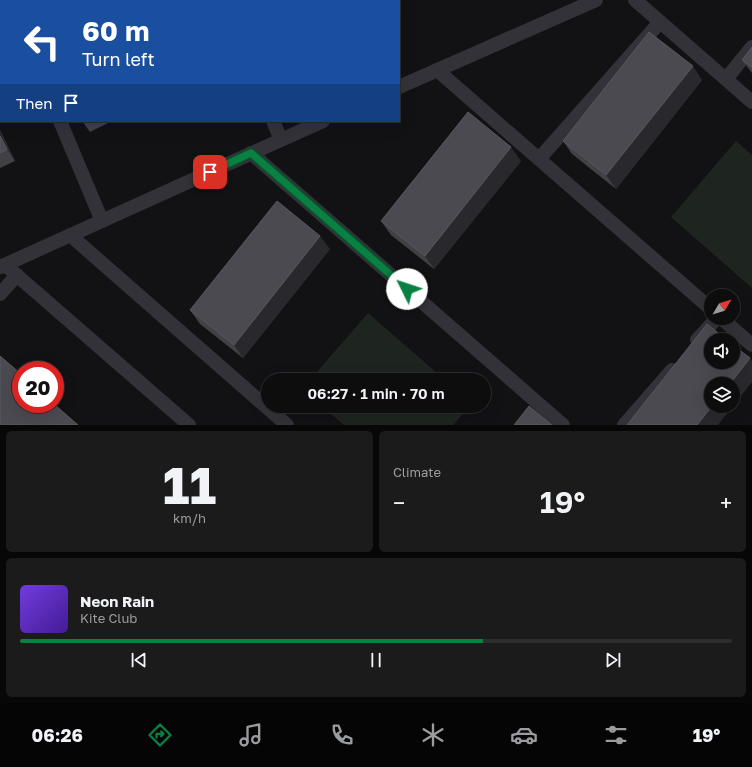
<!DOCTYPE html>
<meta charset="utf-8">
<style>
body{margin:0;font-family:"Golos Text",sans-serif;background:#1c1b1c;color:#f1f3f6;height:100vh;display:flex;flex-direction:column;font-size:15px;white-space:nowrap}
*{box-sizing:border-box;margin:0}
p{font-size:13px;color:#9b9c9e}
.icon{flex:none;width:22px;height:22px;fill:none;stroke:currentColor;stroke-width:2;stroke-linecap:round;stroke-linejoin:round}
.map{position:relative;height:425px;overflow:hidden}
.side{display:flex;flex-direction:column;gap:6px;padding:6px;background:#080708;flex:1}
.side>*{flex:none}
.top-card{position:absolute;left:0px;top:0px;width:400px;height:122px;box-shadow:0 4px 16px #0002,0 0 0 1px #2e2d2e;background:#1a4fa0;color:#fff;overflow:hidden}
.needle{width:26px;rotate:52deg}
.fabs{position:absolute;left:704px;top:289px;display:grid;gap:8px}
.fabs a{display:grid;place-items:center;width:36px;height:36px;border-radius:50%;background:#0e0d0e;box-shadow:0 4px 16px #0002,0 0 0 1px #2e2d2e;font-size:20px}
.speed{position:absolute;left:12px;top:361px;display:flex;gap:8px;font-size:20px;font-weight:700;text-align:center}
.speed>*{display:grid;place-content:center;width:52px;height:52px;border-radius:50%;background:#0e0d0e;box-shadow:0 4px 16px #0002,0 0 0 1px #2e2d2e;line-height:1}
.speed .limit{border:6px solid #d22;background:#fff;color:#111}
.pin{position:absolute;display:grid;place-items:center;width:34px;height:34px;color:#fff;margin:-17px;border-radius:8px;box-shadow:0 2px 6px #0006}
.me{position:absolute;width:44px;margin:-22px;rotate:311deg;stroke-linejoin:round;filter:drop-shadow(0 0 3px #0008)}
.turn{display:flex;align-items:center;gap:14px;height:84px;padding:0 16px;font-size:18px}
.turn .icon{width:52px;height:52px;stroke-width:2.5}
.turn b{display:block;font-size:28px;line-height:34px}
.then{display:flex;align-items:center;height:38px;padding:0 16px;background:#0003;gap:8px;font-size:15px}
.big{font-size:30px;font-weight:600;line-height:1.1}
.side .widget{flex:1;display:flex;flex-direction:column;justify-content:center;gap:6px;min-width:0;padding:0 14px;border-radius:6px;background:#1c1b1c}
.side .dial{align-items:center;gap:0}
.dial b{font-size:52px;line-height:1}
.song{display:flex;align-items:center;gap:12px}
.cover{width:48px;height:48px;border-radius:6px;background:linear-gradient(135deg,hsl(260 70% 55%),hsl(260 70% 35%))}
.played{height:4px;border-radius:2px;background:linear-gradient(90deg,#0b8043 65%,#2e2d2e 65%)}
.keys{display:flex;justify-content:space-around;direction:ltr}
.heat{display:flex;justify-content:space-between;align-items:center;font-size:22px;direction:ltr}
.side .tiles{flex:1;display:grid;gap:6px;grid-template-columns:1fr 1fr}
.widget:last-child{grid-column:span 2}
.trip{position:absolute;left:261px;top:373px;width:230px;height:40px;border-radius:20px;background:#0e0d0e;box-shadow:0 4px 16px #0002,0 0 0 1px #2e2d2e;font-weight:600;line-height:40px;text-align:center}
.tabs{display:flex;height:64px;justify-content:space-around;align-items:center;background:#060506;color:#9b9c9e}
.tabs .icon{width:28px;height:28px}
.tabs .selected{color:#0b8043}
.tabs b{font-size:18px;color:#f1f3f6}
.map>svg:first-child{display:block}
.green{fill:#1e2520}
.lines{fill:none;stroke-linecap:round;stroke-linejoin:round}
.service{stroke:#333238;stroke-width:14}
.wall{fill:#404045}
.shaded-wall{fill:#29282c}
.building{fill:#4b4a51;stroke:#595860}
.route-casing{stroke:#07532c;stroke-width:10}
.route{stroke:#0b8043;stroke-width:7}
</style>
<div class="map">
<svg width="752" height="425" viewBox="0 0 752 425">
<rect width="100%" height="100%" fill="#121113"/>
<g class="green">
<path d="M 736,141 L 752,155 L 752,288 L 671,217 Z"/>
<path d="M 368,313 L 445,380 L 310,380 Z"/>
<path d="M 322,406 L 470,406 L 453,425 L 344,425 Z"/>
</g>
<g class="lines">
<g class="service">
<path d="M 219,0 L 219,1"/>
<path d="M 635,0 L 752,102"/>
<path d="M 117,1 L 119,0"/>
<path d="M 0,53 L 1,53"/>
<path d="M 437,70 L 711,309"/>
<path d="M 726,79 L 752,47"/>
<path d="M 399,87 L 596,0"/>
<path d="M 60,121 L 102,221"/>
<path d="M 273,121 L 281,140"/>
<path d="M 251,153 L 563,425"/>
<path d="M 539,159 L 660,22"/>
<path d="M 70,235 L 287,425"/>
<path d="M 5,265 L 189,425"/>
<path d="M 0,267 L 323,121"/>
<path d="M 0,294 L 17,275"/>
<path d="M 721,318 L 752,345"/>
<path d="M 697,340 L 717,318"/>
<path d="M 624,425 L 672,370"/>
</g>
</g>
<g class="wall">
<path d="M 752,47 L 752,73 L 742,60 Z"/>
<path d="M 702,80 L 616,189 L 572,154 L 563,141 Z"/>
<path d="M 82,121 L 112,121 L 90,132 Z"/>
<path d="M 0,130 L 15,161 L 0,168 Z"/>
<path d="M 521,161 L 434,269 L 391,235 L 381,221 Z"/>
<path d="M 330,249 L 243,358 L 200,324 L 190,310 Z"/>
</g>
<g class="shaded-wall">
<path d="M 693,66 L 702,80 L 616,189 L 606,175 Z"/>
<path d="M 0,130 L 15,161 L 7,149 L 0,136 Z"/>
<path d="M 511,147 L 521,161 L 434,269 L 425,256 Z"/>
<path d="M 320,236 L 330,249 L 243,358 L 234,345 Z"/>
<path d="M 750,358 L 752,361 L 752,382 L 733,406 L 733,384 L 730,384 Z"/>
<path d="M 712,406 L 733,406 L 718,425 L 697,425 Z"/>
</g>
<g class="building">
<path d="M 137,0 L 175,0 L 176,1 L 135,1 Z"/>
<path d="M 649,32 L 693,66 L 606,175 L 563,141 Z"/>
<path d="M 752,47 L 752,67 L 742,60 Z"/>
<path d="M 468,112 L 511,147 L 425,256 L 381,221 Z"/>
<path d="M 0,136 L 7,149 L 0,153 Z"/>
<path d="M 277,201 L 320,236 L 234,345 L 190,310 Z"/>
<path d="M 707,324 L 727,340 L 711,340 L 711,362 L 733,362 L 733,345 L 750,358 L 730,384 L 711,384 L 711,406 L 712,406 L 697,425 L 627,425 Z"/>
<path d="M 0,356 L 21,374 L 21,404 L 54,404 L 78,425 L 0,425 Z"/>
<path d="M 529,406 L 552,425 L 514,425 Z"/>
</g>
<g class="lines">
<defs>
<path id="route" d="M 210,172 L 251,153 L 407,289"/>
</defs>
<use href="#route" class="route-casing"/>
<use href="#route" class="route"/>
</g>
</svg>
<div class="fabs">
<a><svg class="needle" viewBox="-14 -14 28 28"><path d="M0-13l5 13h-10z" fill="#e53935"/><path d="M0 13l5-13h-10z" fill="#9b9c9e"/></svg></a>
<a><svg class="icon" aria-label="sound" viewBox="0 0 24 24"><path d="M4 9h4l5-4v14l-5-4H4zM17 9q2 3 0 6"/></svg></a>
<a><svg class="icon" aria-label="layers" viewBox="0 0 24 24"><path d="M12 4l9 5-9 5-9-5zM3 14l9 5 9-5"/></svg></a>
</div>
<div class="speed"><div class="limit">20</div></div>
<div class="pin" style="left:210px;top:172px;background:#d93025"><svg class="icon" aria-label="arrive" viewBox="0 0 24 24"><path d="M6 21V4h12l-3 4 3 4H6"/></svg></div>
<svg class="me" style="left:407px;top:289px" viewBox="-20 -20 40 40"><circle r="19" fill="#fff"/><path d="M0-13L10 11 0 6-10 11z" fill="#0b8043"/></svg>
<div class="trip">06:27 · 1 min · 70 m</div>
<div class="top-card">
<div class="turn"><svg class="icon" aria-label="left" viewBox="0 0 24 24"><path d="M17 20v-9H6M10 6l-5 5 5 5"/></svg><div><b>60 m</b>Turn left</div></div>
<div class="then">Then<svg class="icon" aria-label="arrive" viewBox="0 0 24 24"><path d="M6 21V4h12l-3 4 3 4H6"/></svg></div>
</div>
</div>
<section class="side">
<div class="tiles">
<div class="widget dial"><b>11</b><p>km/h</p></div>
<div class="widget"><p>Climate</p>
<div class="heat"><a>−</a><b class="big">19°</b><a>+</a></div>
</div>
<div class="widget">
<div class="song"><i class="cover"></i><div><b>Neon Rain</b><p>Kite Club</p></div></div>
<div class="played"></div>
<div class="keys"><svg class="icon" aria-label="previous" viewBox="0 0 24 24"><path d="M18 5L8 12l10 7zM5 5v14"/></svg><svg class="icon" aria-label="pause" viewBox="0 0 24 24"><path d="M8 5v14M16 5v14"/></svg><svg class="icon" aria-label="next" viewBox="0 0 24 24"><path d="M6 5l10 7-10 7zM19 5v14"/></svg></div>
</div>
</div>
</section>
<nav class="tabs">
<b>06:26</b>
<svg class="icon selected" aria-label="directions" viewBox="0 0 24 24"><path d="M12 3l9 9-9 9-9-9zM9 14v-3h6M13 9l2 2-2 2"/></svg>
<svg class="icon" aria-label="music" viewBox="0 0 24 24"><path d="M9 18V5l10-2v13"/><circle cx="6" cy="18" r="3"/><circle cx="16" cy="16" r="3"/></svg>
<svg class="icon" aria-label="phone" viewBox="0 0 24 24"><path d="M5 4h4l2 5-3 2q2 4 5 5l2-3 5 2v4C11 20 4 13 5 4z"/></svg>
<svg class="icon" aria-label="climate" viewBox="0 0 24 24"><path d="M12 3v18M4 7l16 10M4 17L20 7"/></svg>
<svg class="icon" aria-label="car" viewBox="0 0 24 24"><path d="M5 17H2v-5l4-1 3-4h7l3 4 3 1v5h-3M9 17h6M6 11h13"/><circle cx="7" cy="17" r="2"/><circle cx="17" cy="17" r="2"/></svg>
<svg class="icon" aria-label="filters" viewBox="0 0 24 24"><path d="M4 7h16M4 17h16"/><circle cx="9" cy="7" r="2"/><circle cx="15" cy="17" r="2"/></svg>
<b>19°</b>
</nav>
